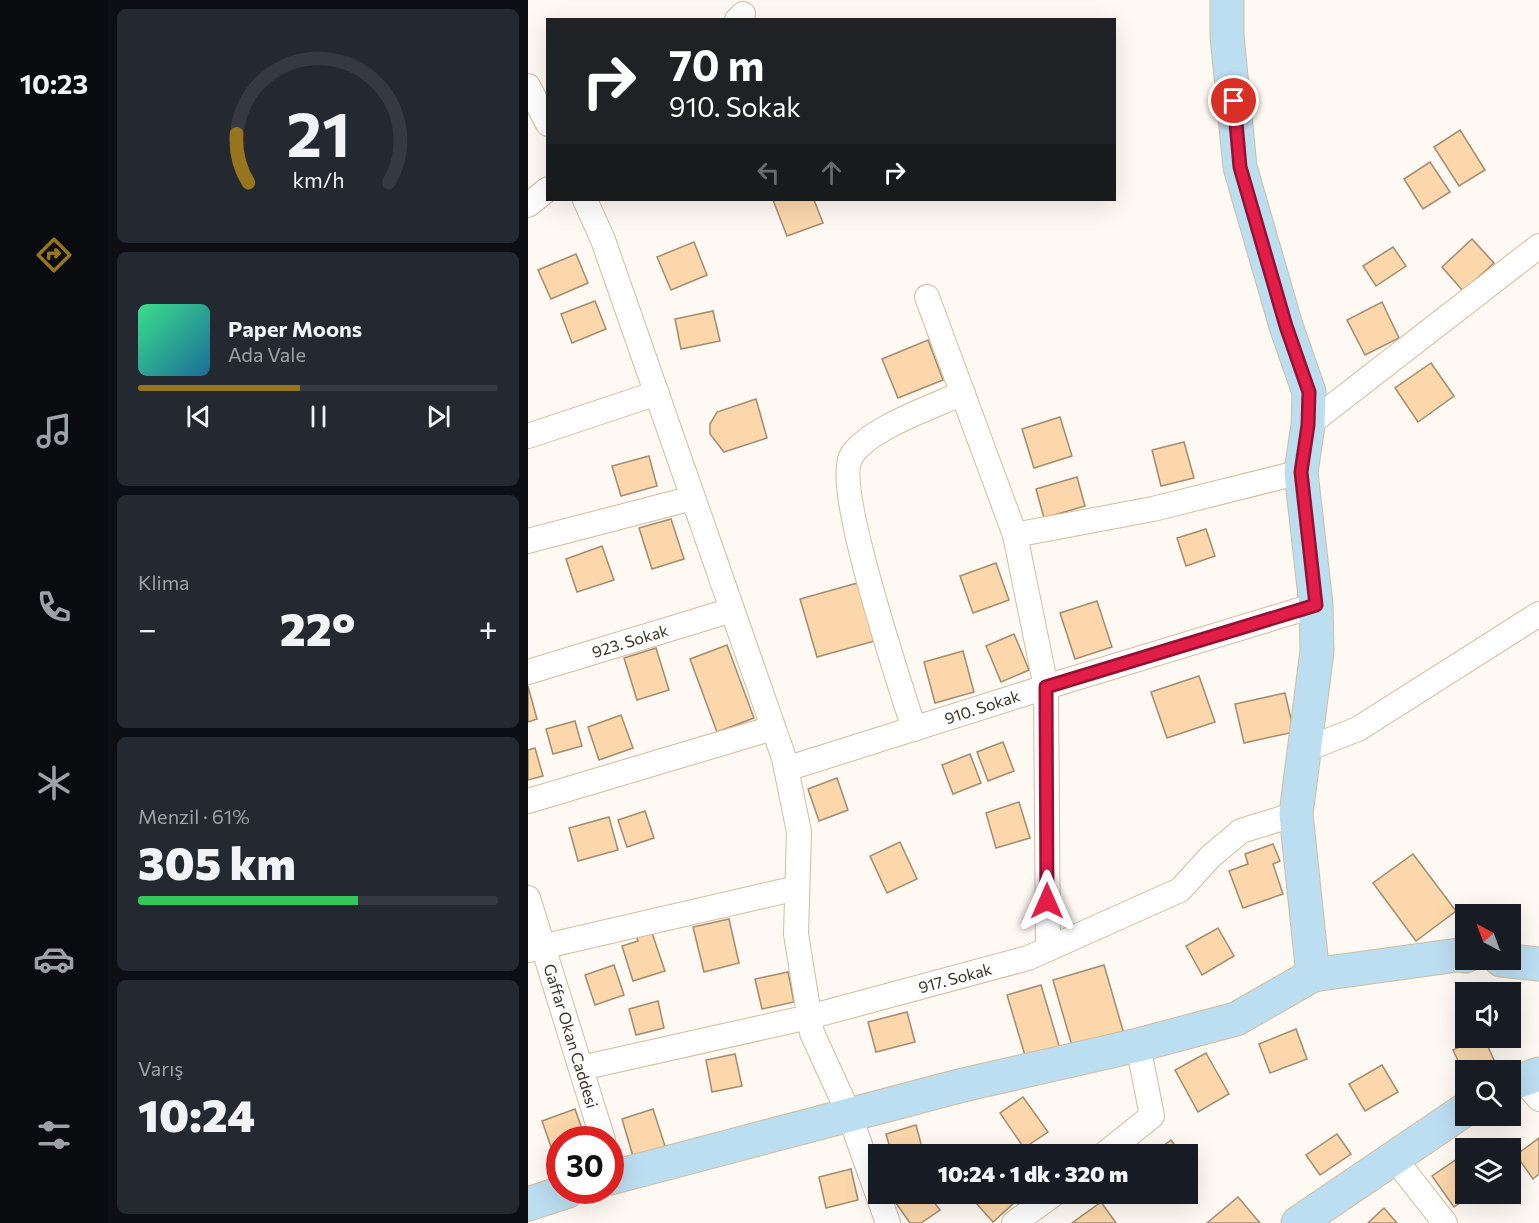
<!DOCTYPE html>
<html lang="tr">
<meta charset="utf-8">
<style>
body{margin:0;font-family:Commissioner,sans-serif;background:#242831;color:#f1f3f6;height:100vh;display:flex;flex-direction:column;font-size:22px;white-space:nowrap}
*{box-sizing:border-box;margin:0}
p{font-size:20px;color:#9ea1a6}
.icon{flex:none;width:33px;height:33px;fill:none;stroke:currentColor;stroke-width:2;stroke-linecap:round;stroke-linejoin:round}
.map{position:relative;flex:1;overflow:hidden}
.details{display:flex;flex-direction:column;gap:9px;padding:9px;background:#0d0f14;width:420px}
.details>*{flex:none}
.top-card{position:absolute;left:18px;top:18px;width:570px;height:183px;border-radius:0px;box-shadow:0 6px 24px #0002;background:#202124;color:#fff;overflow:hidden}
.needle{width:39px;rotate:319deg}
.buttons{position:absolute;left:927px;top:904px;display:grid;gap:12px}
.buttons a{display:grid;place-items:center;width:66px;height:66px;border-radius:0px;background:#171b24;box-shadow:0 6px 24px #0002;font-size:30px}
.speed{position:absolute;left:18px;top:1126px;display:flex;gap:12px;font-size:30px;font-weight:700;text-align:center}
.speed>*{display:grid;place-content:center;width:78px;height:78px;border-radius:50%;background:#171b24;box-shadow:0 6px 24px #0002;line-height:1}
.speed .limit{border:9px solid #d22;background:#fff;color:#111}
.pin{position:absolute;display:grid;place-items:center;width:51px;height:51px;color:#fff;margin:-26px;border:3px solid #fff;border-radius:50%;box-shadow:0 2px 6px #0007}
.me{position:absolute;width:66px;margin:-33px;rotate:0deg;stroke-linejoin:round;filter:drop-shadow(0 0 4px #0008)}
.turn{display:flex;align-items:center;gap:21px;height:126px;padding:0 24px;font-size:27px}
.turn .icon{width:78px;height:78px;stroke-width:2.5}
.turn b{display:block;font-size:42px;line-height:51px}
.lanes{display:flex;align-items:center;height:57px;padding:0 24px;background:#0003;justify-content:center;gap:30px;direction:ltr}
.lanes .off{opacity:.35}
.big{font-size:45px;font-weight:800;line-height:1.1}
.details .widget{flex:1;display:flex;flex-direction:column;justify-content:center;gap:9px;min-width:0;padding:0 21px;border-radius:9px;background:#242831}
.details .dial{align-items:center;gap:0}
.dial svg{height:156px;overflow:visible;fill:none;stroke:#363941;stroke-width:7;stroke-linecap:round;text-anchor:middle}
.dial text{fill:#f1f3f6;stroke:none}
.song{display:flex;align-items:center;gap:18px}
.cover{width:72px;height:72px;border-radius:9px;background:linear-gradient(135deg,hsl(150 70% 55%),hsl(200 70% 35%))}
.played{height:6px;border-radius:3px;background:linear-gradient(90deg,#96751d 45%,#363941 45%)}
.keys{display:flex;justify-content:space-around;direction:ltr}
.heat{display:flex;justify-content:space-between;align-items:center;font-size:33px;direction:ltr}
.charge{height:9px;border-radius:4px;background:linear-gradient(90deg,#34c759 61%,#363941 0)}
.trip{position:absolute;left:340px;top:1144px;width:330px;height:60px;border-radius:0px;background:#171b24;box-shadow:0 6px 24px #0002;font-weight:800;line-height:60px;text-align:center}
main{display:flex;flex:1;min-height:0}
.tab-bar{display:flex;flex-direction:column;width:108px;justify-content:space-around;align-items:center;background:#090b0e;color:#9ea1a6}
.tab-bar .icon{width:42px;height:42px}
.tab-bar .on{color:#96751d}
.tab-bar b{font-size:27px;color:#f1f3f6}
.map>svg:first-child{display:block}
.building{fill:#fbd7ab;stroke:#a28c6f;stroke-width:1.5}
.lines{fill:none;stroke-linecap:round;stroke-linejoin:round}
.street-casing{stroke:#d2bc9d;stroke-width:26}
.secondary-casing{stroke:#d2bc9d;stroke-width:35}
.street{stroke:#fff;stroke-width:24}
.secondary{stroke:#bcdef1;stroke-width:33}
.route-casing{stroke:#92132f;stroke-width:15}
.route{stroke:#e11d48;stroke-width:10}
.labels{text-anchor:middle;stroke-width:6;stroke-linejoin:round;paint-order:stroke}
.street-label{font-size:16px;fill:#393024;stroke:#fff}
</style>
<main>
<nav class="tab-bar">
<b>10:23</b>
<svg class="icon on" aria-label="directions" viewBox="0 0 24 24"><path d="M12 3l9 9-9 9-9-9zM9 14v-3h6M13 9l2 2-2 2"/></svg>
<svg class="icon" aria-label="music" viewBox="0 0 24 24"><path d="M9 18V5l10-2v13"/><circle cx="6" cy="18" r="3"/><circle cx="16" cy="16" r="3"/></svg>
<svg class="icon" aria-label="phone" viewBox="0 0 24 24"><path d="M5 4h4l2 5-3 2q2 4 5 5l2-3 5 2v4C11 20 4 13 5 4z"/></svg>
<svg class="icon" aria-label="climate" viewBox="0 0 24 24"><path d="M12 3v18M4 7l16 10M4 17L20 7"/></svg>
<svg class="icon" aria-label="car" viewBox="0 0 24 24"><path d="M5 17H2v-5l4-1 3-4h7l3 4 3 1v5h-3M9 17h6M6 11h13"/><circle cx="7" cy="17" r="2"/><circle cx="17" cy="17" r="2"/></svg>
<svg class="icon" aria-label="filters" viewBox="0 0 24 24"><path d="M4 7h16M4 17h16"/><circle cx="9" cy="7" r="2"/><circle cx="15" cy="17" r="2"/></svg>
</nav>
<section class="details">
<div class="widget dial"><svg viewBox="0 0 100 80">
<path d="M14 69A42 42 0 1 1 86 69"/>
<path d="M14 69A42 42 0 0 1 8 44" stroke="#96751d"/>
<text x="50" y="56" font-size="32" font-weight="700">21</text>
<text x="50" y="72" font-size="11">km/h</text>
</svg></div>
<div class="widget">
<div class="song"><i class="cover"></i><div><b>Paper Moons</b><p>Ada Vale</p></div></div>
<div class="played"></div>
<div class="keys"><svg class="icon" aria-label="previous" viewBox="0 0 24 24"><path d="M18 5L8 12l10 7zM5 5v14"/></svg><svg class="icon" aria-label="pause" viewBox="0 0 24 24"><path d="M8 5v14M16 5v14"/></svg><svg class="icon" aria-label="next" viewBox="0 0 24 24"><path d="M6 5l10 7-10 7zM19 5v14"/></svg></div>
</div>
<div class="widget"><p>Klima</p>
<div class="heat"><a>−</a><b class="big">22°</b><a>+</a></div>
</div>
<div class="widget"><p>Menzil · 61%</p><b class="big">305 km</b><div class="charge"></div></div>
<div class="widget"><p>Varış</p><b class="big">10:24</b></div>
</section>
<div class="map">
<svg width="1011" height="1223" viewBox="0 0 1011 1223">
<rect width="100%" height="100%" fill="#fef9f3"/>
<g class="building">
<path d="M 932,130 L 957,170 L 931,186 L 906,147 Z"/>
<path d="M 902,162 L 922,192 L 895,209 L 876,179 Z"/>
<path d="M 245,200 L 286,200 L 295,223 L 259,236 Z"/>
<path d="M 944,239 L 966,263 L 935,291 L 914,267 Z"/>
<path d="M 166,242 L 179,275 L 143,290 L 129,257 Z"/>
<path d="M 865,247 L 878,266 L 848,286 L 835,266 Z"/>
<path d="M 48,254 L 60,283 L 23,299 L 10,270 Z"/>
<path d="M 67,301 L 78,329 L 44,343 L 33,314 Z"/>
<path d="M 854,302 L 871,338 L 837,355 L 819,320 Z"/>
<path d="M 185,311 L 192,341 L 153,349 L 147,319 Z"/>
<path d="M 400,340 L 415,380 L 370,398 L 354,359 Z"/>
<path d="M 903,363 L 926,396 L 890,422 L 867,388 Z"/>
<path d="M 228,399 L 239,438 L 196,452 L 182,434 L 182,424 L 189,412 Z"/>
<path d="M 532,417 L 544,456 L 506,468 L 494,429 Z"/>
<path d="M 656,442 L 666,478 L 633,486 L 624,450 Z"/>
<path d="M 121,456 L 129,486 L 93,496 L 84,466 Z"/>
<path d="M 549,477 L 557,506 L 516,518 L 508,489 Z"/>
<path d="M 143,519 L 156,559 L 124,569 L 111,528 Z"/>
<path d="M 678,529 L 687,556 L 658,566 L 649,538 Z"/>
<path d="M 74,546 L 86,580 L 49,592 L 38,559 Z"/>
<path d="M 468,563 L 481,600 L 445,613 L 432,576 Z"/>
<path d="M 333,582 L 350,640 L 289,657 L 272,599 Z"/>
<path d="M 569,601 L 584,647 L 547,659 L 532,613 Z"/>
<path d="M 486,634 L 501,670 L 473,682 L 458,646 Z"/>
<path d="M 199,645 L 226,718 L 189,732 L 162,659 Z"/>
<path d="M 128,648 L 141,690 L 109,700 L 96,658 Z"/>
<path d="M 435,651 L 446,692 L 407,703 L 396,662 Z"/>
<path d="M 671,676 L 687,722 L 639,738 L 623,692 Z"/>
<path d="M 0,686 L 9,719 L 0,722 Z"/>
<path d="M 757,693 L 766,732 L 716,743 L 707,704 Z"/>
<path d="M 93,715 L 105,748 L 71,760 L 60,727 Z"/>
<path d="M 47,721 L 54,746 L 25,754 L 18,729 Z"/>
<path d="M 475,742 L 486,771 L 460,781 L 449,752 Z"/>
<path d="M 7,748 L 15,776 L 0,780 L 0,750 Z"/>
<path d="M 442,754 L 453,783 L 425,794 L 414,765 Z"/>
<path d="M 309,778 L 320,810 L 291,821 L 280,789 Z"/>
<path d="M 491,802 L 502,838 L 468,848 L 458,813 Z"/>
<path d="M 117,811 L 126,838 L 99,847 L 90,820 Z"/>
<path d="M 81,817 L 90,850 L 50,861 L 41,828 Z"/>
<path d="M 372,842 L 389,879 L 359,893 L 342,856 Z"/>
<path d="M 745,844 L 752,861 L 745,864 L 755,894 L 715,908 L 701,871 L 720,864 L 717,854 Z"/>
<path d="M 885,854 L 928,911 L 888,941 L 845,883 Z"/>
<path d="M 201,919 L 211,963 L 176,972 L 165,927 Z"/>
<path d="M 690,928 L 706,956 L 674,975 L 658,946 Z"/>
<path d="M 123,930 L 137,971 L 105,981 L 94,946 L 110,941 L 108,935 Z"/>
<path d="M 86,965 L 96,995 L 67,1005 L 57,975 Z"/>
<path d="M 576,965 L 596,1034 L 545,1049 L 525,980 Z"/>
<path d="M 260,972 L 266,1002 L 234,1009 L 227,979 Z"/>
<path d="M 513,985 L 532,1049 L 498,1059 L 479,995 Z"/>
<path d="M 130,1001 L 136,1028 L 108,1035 L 101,1009 Z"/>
<path d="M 379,1012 L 387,1042 L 348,1052 L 340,1022 Z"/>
<path d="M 768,1029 L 779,1059 L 742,1073 L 731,1044 Z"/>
<path d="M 952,1038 L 956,1038 L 971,1071 L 938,1071 L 938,1078 L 925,1050 Z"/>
<path d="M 678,1053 L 701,1094 L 670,1112 L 647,1070 Z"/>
<path d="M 207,1054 L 214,1086 L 184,1092 L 178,1060 Z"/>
<path d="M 854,1065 L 870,1092 L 837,1111 L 821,1084 Z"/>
<path d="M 495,1097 L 520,1132 L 496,1148 L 472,1113 Z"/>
<path d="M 47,1109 L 58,1140 L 32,1140 L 32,1163 L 29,1164 L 14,1121 Z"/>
<path d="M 125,1109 L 138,1149 L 106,1160 L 94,1119 Z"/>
<path d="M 388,1125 L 396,1155 L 364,1155 L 358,1134 Z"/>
<path d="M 809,1134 L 823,1154 L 792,1175 L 778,1155 Z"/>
<path d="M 1011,1138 L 1011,1174 L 1005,1179 L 988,1155 Z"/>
<path d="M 643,1140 L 654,1155 L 623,1155 Z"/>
<path d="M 938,1153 L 938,1194 L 944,1194 L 926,1207 L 904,1176 Z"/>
<path d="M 660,1163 L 669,1175 L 660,1182 Z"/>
<path d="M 323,1169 L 330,1200 L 298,1208 L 291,1177 Z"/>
<path d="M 365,1194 L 400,1194 L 412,1210 L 393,1223 L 382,1223 L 363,1196 Z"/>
<path d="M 440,1194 L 496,1194 L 465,1222 Z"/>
<path d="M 710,1197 L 732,1223 L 679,1223 Z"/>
<path d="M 573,1202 L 588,1223 L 544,1223 Z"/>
<path d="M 856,1208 L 869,1223 L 840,1223 Z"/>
</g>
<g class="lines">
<defs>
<g id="street">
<path d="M 209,20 L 215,14"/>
<path d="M 0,86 L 20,124"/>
<path d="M 57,200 L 75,240 L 256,758 L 271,832 L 268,934 L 284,1033 L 321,1114 L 360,1223"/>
<path d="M 0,205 L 20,189"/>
<path d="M 399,297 L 487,535 L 518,687 L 520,949"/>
<path d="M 780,425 L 1011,246"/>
<path d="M 0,436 L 129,393"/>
<path d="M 487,535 L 625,509 L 773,472"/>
<path d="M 0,541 L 165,498"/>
<path d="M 0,672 L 204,610"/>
<path d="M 386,729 C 373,687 304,484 324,455 C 342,428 404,407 435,393"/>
<path d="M 776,750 L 830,729 L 1011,614"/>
<path d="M 258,769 L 518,687 L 788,605"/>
<path d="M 0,801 L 245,728"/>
<path d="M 0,898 L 75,1140"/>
<path d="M 0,950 L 269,888"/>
<path d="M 53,1068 L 281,1017 L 500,958 L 652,890 L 683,856 L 713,831 L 768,814"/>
<path d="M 995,1080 L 1011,1099"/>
<path d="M 575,1155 L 624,1116 L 610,1045"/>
<path d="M 866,1158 L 917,1223"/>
<path d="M 486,1223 L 526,1194"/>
</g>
<g id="secondary">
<path d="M 699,0 L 699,36 L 712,167 L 758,326 L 781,392 L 780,425 L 773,472 L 788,605 L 789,651 L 768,814 L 785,975"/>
<path d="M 973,960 L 1011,964"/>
<path d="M 982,1084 L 1011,1074"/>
<path d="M 82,1178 L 435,1085 L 610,1045 L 708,1019 L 785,975 L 930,955 L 938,956"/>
<path d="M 0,1204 L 40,1191"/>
<path d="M 770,1223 L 938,1109"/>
</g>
</defs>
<use href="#street" class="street-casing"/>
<use href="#secondary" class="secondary-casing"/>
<use href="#street" class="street"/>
<use href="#secondary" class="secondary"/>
</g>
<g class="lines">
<defs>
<path id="route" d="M 519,901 L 518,687 L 788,605 L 773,472 L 780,425 L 781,392 L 758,326 L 712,167 L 706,101"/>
</defs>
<use href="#route" class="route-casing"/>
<use href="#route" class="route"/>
</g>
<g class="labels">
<g class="street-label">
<text transform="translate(102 641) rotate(-17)" y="6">923. Sokak</text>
<text transform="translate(454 707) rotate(-18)" y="6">910. Sokak</text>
<text transform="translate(427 978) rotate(-15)" y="6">917. Sokak</text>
<text transform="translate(43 1036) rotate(73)" y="6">Gaffar Okan Caddesi</text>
</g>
</g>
</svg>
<div class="buttons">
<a><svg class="needle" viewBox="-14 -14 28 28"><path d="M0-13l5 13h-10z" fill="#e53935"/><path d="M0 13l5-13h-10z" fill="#9ea1a6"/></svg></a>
<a><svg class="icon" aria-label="sound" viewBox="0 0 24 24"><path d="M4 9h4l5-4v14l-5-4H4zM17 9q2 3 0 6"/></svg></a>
<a><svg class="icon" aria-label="search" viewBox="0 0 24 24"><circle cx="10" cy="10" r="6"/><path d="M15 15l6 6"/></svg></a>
<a><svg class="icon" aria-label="layers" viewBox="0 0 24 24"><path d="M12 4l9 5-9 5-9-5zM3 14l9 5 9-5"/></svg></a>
</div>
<div class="speed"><div class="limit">30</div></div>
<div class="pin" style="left:706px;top:101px;background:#d93025"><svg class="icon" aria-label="arrive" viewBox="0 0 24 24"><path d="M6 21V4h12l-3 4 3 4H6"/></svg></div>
<svg class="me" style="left:519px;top:901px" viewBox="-20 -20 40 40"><path d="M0-17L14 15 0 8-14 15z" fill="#e11d48" stroke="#fff" stroke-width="4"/></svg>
<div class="trip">10:24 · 1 dk · 320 m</div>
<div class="top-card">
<div class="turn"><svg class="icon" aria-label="right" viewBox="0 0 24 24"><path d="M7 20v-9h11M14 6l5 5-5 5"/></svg><div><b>70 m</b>910. Sokak</div></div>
<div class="lanes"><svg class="icon off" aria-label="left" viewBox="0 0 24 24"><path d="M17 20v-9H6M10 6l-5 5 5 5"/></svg><svg class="icon off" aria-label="ahead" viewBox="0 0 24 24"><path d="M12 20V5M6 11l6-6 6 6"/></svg><svg class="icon" aria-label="right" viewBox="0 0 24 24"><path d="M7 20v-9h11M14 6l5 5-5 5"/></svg></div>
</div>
</div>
</main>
